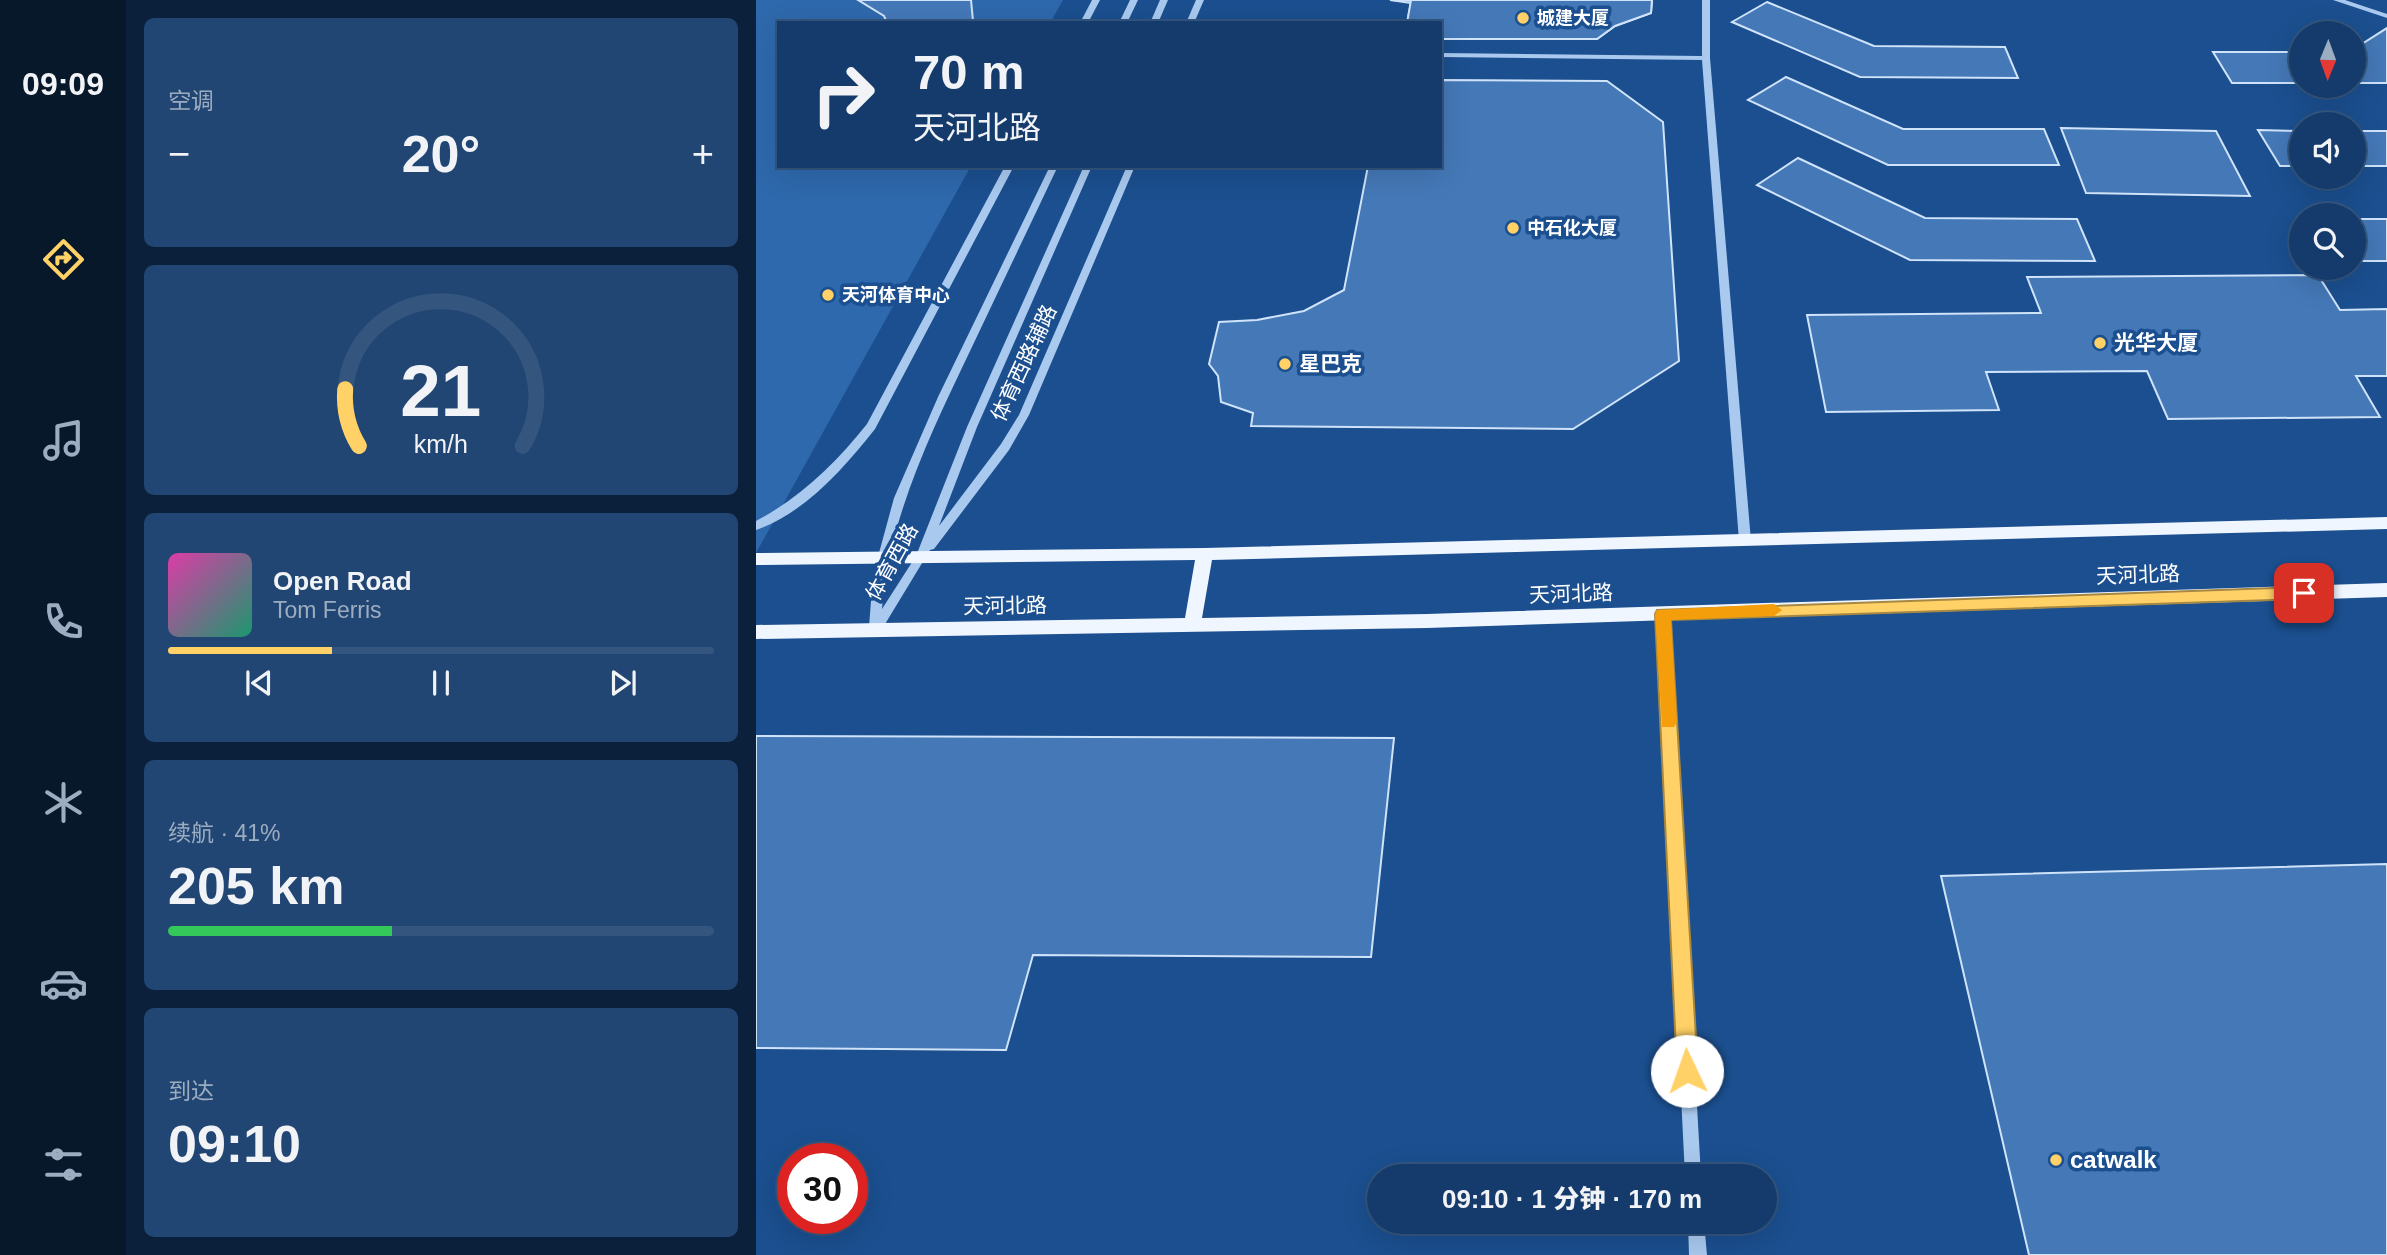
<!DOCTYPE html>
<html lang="zh">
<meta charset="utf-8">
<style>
body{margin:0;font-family:Helvetica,"Noto Sans SC",sans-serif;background:#214673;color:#f1f3f6;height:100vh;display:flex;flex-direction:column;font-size:26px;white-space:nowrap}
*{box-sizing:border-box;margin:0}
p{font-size:23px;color:#9dadc1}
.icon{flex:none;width:38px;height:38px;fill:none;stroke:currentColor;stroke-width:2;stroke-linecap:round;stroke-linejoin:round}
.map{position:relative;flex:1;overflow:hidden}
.panel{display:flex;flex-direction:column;gap:18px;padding:18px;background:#0b203b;width:630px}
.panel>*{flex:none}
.top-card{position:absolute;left:21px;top:21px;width:665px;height:147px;border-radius:0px;box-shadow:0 7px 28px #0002,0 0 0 2px #33557e;background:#143b6b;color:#f1f3f6;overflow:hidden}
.needle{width:46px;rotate:181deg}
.fabs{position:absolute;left:1533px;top:21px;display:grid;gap:14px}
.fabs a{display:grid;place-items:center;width:77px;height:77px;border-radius:50%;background:#143b6b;box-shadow:0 7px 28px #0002,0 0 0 2px #33557e;font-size:35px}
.speed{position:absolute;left:21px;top:1143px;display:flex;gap:14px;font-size:35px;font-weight:700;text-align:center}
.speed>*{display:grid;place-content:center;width:91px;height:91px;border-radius:50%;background:#143b6b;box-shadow:0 7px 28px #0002,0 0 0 2px #33557e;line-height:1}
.speed .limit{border:10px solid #d22;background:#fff;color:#111}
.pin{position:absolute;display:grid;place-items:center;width:60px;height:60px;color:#fff;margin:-30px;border-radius:14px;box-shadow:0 4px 10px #0006}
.me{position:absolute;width:77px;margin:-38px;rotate:357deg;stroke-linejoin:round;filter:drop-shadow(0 0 5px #0008)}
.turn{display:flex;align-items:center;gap:24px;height:147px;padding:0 21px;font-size:32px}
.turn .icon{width:91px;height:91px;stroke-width:2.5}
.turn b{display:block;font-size:49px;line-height:60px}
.big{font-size:52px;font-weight:800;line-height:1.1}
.panel .tile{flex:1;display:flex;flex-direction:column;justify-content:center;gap:10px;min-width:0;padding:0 24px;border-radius:10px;background:#214673}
.panel .dial{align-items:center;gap:0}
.dial svg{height:182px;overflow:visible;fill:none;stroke:#33557e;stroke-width:7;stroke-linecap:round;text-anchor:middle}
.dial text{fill:#f1f3f6;stroke:none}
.song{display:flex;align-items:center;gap:21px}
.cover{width:84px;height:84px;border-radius:10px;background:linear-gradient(135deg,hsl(320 70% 55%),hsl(160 70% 35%))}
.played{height:7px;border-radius:4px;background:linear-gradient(90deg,#ffd166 30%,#33557e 30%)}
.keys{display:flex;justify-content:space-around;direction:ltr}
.heat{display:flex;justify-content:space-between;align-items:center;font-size:38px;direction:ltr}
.charge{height:10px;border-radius:5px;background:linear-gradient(90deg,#34c759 41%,#33557e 0)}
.trip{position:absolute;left:611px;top:1164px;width:410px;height:70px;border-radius:35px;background:#143b6b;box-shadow:0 7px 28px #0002,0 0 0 2px #33557e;font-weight:800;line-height:70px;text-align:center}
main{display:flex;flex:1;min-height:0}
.tab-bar{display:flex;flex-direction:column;width:126px;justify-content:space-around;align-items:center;background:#08182b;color:#9dadc1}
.tab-bar .icon{width:49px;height:49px}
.tab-bar .selected{color:#ffd166}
.tab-bar b{font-size:32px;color:#f1f3f6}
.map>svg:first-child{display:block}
.green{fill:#2e69ad}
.building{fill:#4478b7;stroke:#cfe3fa;stroke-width:2}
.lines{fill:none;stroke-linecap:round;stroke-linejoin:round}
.minor{fill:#a9c9ee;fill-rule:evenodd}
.major{fill:#f0f6ff;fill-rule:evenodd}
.route{fill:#ffd166;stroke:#a68842;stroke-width:2}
.slow{fill:#f59e0b}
.poi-dot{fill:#ffd166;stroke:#1b4f8f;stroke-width:2.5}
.labels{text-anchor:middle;stroke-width:7;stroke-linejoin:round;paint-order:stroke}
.far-poi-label{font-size:18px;font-weight:bold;fill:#fff;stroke:#1b4f8f;text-anchor:start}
.poi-label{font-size:21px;font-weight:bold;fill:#fff;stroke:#1b4f8f;text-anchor:start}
.street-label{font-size:21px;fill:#fff;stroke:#1b4f8f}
.near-poi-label{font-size:24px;font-weight:bold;fill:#fff;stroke:#1b4f8f;text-anchor:start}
</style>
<main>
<nav class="tab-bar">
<b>09:09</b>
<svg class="icon selected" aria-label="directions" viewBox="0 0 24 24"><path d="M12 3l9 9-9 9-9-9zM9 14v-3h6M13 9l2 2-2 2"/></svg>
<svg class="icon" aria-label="music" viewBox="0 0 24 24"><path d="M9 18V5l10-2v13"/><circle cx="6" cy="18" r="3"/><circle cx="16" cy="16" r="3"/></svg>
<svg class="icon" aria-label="phone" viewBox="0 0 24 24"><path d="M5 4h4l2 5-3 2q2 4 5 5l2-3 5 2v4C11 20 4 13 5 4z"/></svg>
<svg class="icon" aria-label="climate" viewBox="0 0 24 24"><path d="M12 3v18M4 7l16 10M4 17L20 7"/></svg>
<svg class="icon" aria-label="car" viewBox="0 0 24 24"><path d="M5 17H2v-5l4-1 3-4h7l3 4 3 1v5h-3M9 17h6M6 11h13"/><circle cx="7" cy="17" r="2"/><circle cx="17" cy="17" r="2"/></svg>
<svg class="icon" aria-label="filters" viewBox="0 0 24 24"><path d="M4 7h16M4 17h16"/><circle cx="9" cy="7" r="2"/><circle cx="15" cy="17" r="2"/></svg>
</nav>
<section class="panel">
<div class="tile"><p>空调</p>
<div class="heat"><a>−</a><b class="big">20°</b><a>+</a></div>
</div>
<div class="tile dial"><svg viewBox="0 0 100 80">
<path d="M14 69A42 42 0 1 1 86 69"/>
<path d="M14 69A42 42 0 0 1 8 44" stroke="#ffd166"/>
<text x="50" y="56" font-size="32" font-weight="700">21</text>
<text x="50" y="72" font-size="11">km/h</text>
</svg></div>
<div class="tile">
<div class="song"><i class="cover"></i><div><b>Open Road</b><p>Tom Ferris</p></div></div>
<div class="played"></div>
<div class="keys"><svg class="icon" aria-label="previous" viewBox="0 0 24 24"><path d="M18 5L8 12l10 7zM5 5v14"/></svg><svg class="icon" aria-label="pause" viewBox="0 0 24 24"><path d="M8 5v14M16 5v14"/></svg><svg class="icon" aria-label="next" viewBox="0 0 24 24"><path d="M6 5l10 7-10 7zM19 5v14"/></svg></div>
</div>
<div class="tile"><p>续航 · 41%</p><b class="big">205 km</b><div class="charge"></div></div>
<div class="tile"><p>到达</p><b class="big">09:10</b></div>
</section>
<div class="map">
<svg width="1631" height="1255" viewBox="0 0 1631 1255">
<rect width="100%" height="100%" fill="#1b4f8f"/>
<path class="green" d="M 0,0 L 307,0 L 294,23 L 23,23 L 23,166 L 215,166 L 0,553 Z"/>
<g class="building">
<path d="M 102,0 L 215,0 L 217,21 L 131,23 L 128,16 Z"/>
<path d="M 634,0 L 896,0 L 895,13 L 859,26 L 841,39 L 684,39 L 684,23 L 651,23 L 655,3 Z"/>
<path d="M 634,0 L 752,0 L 746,4 Z"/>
<path d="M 655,0 L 896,0 L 895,13 L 859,26 L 841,39 L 684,39 L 684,23 L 651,23 Z"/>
<path d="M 1011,2 L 1118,46 L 1249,47 L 1262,78 L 1104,77 L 976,22 Z"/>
<path d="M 1631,28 L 1631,83 L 1598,83 L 1598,49 Z"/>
<path d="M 1457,52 L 1545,52 L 1545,83 L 1476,83 Z"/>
<path d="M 1030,77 L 1147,129 L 1288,129 L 1303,165 L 1132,165 L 992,100 Z"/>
<path d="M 684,80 L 851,81 L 907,122 L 923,361 L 817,429 L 495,426 L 497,413 L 465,402 L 462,376 L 453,364 L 463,322 L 501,320 L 548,311 L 588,290 L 612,166 L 684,166 Z"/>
<path d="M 1305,128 L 1460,131 L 1494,196 L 1330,193 Z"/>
<path d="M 1502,130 L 1545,131 L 1545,166 L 1524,166 Z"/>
<rect x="1598" y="131" width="33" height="35"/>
<path d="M 1042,158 L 1169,218 L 1321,219 L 1339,261 L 1154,260 L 1001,185 Z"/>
<rect x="1598" y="219" width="33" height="42"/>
<path d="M 1562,275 L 1584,310 L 1631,309 L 1631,376 L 1600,376 L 1624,417 L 1412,419 L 1391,371 L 1230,372 L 1243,410 L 1070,412 L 1051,315 L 1285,313 L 1271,277 Z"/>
<path d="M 0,736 L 638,738 L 615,957 L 277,955 L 250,1050 L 0,1048 Z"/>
<path d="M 1631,864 L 1631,1255 L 1273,1255 L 1185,876 Z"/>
</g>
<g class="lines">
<g class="minor">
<path d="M 336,0 L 344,0 L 332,23 L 324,23 Z"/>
<path d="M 374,0 L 382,0 L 371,23 L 363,23 Z"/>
<path d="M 404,0 L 412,0 L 402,23 L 394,23 Z"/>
<path d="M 440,0 L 448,0 L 438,23 L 430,23 Z"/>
<path d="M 946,0 L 954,0 L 954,58 L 995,541 L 989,545 L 983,541 L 946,60 L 684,57 L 684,53 L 946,56 Z"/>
<path d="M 1577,0 L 1589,0 L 1631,14 L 1631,18 Z"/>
<path d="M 249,166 L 258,166 L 119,429 C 88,468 49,513 0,530 L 0,521 C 45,497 79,464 111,424 Z"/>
<path d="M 294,166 L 302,166 C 273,227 244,288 215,349 C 176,431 133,517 126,609 L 160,556 L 211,427 L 328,166 L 336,166 L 221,427 L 183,526 L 245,444 L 263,415 L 371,166 L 379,166 L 273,415 L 253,450 L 178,549 L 174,550 L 123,634 L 115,634 L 113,627 L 117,575 L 138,498 L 182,397 Z"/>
<path d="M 907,609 L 911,611 L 913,614 L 945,1176 L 929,1176 L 901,614 L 903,611 Z"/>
<path d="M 932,1222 L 948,1222 L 951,1255 L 933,1255 Z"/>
</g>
<path class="major" d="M 1631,517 L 1631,529 L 456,560 L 446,618 L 671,614 L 1631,583 L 1631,597 L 671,628 L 0,639 L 0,625 L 429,618 L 439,560 L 0,565 L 0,553 L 449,548 Z"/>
</g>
<path class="route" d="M 1548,587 L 1555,593 L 1548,599 L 915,620 L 942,1071 L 939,1078 L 931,1081 L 924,1078 L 921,1071 L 899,614 L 901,610 Z"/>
<path class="slow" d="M 1018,604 L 1026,610 L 1018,616 L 915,620 L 921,722 L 918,727 L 906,727 L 899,614 L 901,610 Z"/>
<g class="poi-dot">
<circle cx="767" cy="18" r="7"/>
<circle cx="757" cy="228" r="7"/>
<circle cx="72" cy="295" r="7"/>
<circle cx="1344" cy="343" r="7"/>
<circle cx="529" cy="364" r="7"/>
<circle cx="1300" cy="1160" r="7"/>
</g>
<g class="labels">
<g class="far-poi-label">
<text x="781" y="24">城建大厦</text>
<text x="771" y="234">中石化大厦</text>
<text x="86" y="301">天河体育中心</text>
</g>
<g class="poi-label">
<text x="1358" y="350">光华大厦</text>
<text x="543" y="371">星巴克</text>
</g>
<g class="street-label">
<text transform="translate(268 363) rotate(-65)" y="7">体育西路辅路</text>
<text transform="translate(136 562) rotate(-61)" y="7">体育西路</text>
<text transform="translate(1382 575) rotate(-2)" y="7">天河北路</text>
<text transform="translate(815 594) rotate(-2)" y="7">天河北路</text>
<text transform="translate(249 606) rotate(-1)" y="7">天河北路</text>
</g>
<g class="near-poi-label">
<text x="1314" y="1168">catwalk</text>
</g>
</g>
</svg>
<div class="fabs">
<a><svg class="needle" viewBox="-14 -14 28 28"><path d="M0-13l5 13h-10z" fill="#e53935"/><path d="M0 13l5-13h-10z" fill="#9dadc1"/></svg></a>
<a><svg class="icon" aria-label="sound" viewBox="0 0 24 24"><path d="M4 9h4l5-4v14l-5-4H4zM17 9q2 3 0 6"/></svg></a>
<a><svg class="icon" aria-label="search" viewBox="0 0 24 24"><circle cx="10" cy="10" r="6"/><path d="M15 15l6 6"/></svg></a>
</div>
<div class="speed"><div class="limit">30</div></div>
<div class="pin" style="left:1548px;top:593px;background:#d93025"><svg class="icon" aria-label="arrive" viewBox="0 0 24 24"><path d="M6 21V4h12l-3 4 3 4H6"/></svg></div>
<svg class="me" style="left:931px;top:1071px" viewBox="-20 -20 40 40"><circle r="19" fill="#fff"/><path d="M0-13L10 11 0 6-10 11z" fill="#ffd166"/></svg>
<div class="trip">09:10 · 1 分钟 · 170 m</div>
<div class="top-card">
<div class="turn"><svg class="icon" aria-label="right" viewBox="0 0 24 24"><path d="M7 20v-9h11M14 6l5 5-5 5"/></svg><div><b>70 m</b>天河北路</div></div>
</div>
</div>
</main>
